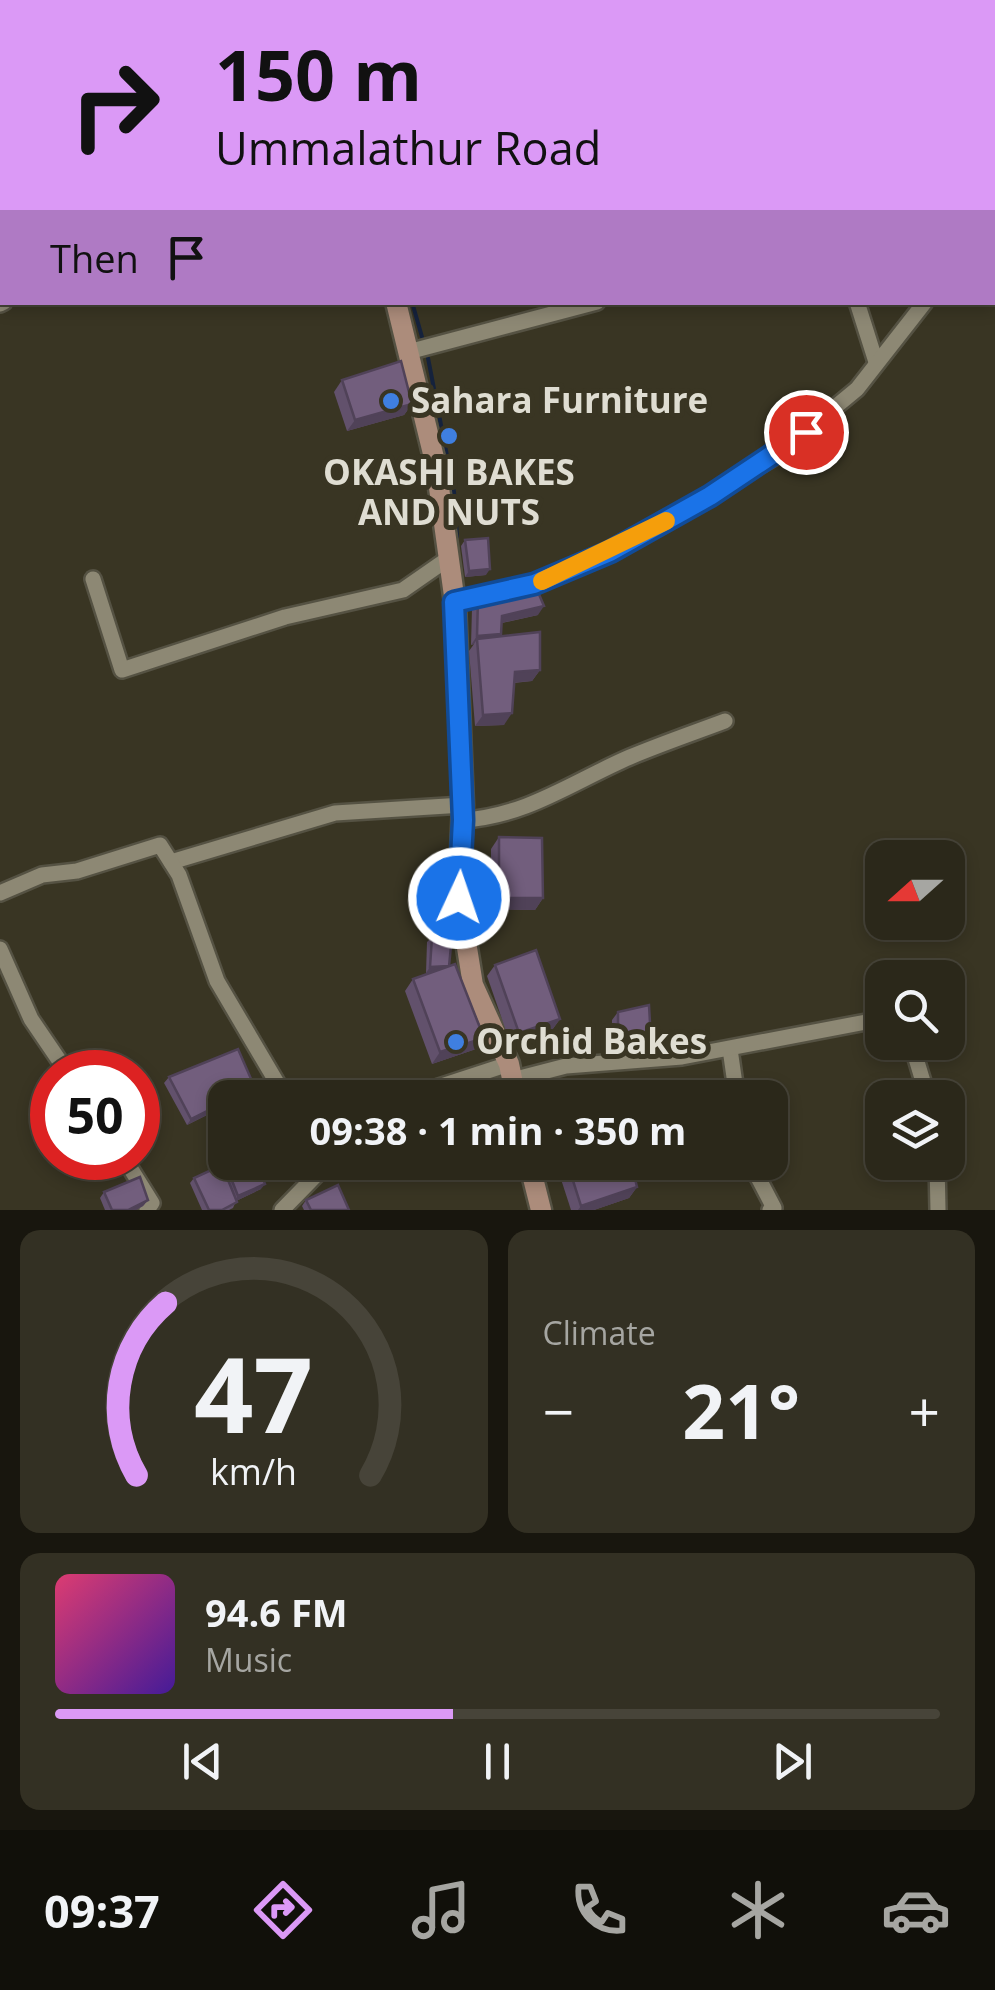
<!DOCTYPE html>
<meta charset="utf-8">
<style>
body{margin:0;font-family:"Open Sans",sans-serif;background:#333023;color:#f1f3f6;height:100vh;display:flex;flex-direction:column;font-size:38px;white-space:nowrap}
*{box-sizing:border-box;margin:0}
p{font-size:32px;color:#a6a6a2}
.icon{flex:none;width:55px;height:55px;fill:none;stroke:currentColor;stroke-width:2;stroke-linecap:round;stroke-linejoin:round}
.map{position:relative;height:1210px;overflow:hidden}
.drawer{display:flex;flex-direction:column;gap:20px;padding:20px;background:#18160e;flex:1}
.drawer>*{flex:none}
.hud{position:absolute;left:0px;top:0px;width:995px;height:305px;box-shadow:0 5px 15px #0003,0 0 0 2px #474439;background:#db99f6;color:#111;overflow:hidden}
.needle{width:65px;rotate:249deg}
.controls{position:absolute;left:865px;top:840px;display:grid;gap:20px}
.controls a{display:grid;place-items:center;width:100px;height:100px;border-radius:20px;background:#2b281a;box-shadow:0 5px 15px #0003,0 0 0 2px #474439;font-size:50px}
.speed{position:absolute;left:30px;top:1050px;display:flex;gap:20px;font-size:50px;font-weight:700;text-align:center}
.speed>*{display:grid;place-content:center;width:130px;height:130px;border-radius:50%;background:#2b281a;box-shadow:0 5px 15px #0003,0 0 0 2px #474439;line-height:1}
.speed .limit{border:15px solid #d22;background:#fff;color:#111}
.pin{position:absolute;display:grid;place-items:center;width:85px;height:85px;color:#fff;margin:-42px;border:5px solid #fff;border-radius:50%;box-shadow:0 2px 10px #0007}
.me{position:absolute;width:110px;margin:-55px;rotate:3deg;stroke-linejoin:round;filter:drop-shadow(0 0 8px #0008)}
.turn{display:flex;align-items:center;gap:35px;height:210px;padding:0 50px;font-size:45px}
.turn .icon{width:130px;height:130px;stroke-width:2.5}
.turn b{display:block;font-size:70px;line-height:85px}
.then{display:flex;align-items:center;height:95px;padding:0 50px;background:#0003;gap:20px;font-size:38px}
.big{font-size:75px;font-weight:700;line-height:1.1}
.drawer .widget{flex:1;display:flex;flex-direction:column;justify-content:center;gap:15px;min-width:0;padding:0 35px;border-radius:20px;background:#333023}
.drawer .dial{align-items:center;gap:0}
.dial svg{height:260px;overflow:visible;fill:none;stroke:#474439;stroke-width:7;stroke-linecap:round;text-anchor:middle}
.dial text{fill:#f1f3f6;stroke:none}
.song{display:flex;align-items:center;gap:30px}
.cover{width:120px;height:120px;border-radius:15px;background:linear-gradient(135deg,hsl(340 70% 55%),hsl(260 70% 35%))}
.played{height:10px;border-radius:5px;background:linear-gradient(90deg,#db99f6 45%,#474439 45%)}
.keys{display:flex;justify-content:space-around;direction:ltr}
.heat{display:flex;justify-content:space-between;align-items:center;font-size:55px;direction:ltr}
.drawer .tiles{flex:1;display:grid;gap:20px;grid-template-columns:1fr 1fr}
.widget:last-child{grid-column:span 2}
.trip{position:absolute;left:208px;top:1080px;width:580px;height:100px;border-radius:20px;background:#2b281a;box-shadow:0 5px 15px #0003,0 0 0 2px #474439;font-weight:700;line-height:100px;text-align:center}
.tab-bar{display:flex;height:160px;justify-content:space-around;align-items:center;background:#11100a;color:#a6a6a2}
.tab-bar .icon{width:70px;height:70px}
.tab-bar .on{color:#db99f6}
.tab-bar b{font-size:45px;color:#f1f3f6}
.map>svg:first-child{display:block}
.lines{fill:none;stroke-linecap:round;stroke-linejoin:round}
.stream{stroke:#15223c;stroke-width:4}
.street-casing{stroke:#555243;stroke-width:20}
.secondary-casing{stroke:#555243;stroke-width:25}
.street{stroke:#8d8874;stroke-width:15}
.secondary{stroke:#ac8c7b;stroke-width:20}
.wall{fill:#62516c}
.shaded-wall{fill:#504258}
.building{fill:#725e7d;stroke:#504258;stroke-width:2.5}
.route-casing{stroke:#114b97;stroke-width:25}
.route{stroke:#1a73e8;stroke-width:18}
.slow{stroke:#f59e0b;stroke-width:18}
.shop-dot{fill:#3f7fe0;stroke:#393523;stroke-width:4}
.labels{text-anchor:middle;stroke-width:10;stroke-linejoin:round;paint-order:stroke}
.poi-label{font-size:35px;font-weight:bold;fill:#dfddd2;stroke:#393523;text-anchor:start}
</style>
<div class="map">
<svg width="995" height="1210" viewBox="0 0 995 1210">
<rect width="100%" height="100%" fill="#393523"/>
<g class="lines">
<g class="stream">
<path d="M 345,0 L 346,2"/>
<path d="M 386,302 L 400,361"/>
<path d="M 412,302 L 422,337"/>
<path d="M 428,358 L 454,492 L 457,537"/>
</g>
<defs>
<g id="street">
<path d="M 761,0 L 762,2"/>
<path d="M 950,0 L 951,2"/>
<path d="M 74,2 L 74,0"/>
<path d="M 930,2 L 933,0"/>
<path d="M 992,74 L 995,79"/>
<path d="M 992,245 L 995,244"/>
<path d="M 857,302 L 876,362"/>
<path d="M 0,304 L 4,302"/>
<path d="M 408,352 L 597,302"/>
<path d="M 93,579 L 122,670 L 285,617 L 403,590 L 449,558"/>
<path d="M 455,603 L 534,584 L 609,552 L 776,456 L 857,389 L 925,302"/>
<path d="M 463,820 C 527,816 572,782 630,757 C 661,744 693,733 725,721"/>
<path d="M 171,862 L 335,813 L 463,805"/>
<path d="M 0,893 L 42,875 L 77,871 L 160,845 L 179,875 L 217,981 L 286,1098"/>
<path d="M 0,949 L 31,1019 L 67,1072"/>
<path d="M 911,1042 L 928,1098"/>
<path d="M 730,1049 L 737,1098"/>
<path d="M 512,1080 L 566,1066 L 682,1057 L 882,1019"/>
<path d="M 405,1098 L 509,1064"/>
<path d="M 124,1158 L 152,1203 L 147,1210"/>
<path d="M 750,1162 L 774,1208 L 770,1210"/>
<path d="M 937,1162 L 938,1210"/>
<path d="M 282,1210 L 329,1162"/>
</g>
<g id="secondary">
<path d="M 326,0 L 327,2"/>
<path d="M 396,302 L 436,466 L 455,603 L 463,805 L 459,898 L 473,985 L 509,1064 L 516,1098"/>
<path d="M 529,1162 L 541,1210"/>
</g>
</defs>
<use href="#street" class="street-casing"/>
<use href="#secondary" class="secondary-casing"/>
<use href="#street" class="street"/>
<use href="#secondary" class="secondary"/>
</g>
<g class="wall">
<path d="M 342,380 L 412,404 L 404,415 L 347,431 L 334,392 Z"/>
<path d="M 465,540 L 486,575 L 465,577 L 461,546 Z"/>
<path d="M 478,599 L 538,615 L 502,623 L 500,636 L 540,670 L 532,681 L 514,683 L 504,725 L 475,726 L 469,651 L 474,644 L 471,645 L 472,608 Z"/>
<path d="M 499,837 L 543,898 L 535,910 L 491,909 L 491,849 Z"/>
<path d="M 432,937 L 449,967 L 476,1049 L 432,1064 L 405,991 L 413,979 L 433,972 L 426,973 L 427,942 Z"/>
<path d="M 495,965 L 560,1019 L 552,1030 L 511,1045 L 487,976 Z"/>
<path d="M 618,1012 L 651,1041 L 645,1050 L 612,1054 L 612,1020 Z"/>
<path d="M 169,1077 L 255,1088 L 251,1094 L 225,1098 L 225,1106 L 187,1125 L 164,1083 Z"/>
<path d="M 568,1165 L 637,1187 L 629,1198 L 594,1210 L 571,1210 L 560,1176 Z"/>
<path d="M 227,1168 L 261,1189 L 236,1201 L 233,1208 L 229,1210 L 202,1210 L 190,1183 L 194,1178 L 224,1171 Z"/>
<path d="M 104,1192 L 148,1200 L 143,1206 L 136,1210 L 105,1210 L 100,1198 Z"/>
<path d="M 306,1200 L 349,1210 L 304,1210 L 302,1206 Z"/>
</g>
<g class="shaded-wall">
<path d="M 412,404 L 404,415 L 347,431 L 355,420 Z"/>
<path d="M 490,569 L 486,575 L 465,577 L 469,571 Z"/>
<path d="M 544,606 L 538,615 L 496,624 L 502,616 Z"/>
<path d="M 501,634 L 495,643 L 477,639 L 474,644 L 471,645 L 477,636 Z"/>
<path d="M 540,670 L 532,681 L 507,683 L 515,672 Z"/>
<path d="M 512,713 L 504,725 L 475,726 L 483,715 Z"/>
<path d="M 499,898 L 543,898 L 535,910 L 491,909 Z"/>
<path d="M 449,966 L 445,972 L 426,973 L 430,967 Z"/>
<path d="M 560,1019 L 552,1030 L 511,1045 L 519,1033 Z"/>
<path d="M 484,1038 L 476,1049 L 432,1064 L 440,1052 Z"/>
<path d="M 651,1041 L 645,1050 L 612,1054 L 618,1046 Z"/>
<path d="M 255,1088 L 251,1094 L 243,1098 L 235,1098 Z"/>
<path d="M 225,1102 L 225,1106 L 187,1125 L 191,1119 Z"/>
<path d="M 265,1184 L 261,1189 L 234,1202 L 238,1196 Z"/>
<path d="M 637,1187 L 629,1198 L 594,1210 L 578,1210 L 581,1206 Z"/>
<path d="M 148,1200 L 143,1206 L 136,1210 L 128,1210 Z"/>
</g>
<g class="building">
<rect x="278" y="0" width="43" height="2"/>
<path d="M 401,361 L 412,404 L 355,420 L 342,380 Z"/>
<path d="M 488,538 L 490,569 L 469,571 L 465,540 Z"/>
<path d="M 535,585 L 544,606 L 502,616 L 501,634 L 477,636 L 478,599 Z"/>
<path d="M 540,632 L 540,670 L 515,672 L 512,713 L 483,715 L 477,639 Z"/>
<path d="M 499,837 L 542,838 L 543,898 L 499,898 Z"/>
<path d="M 452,936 L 449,966 L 430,967 L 432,937 Z"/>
<path d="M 536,950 L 560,1019 L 519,1033 L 495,965 Z"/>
<path d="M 455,964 L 484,1038 L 440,1052 L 413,979 Z"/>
<path d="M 649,1005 L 651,1041 L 618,1046 L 618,1012 Z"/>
<path d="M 238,1049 L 255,1088 L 235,1098 L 225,1098 L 225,1102 L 191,1119 L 169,1077 Z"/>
<path d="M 239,1162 L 257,1162 L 265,1184 L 238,1196 L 227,1168 Z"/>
<path d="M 574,1162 L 631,1162 L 637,1187 L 581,1206 L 568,1165 Z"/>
<path d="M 222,1165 L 237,1202 L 222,1210 L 209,1210 L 194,1178 Z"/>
<path d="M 140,1177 L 148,1200 L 128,1210 L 112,1210 L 104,1192 Z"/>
<path d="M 338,1185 L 349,1210 L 311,1210 L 306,1200 Z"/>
</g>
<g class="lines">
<defs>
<path id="route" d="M 459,898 L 463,820 L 454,602 L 534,584 L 610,552 L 710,496 L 806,432"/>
</defs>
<use href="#route" class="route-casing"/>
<use href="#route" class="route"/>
<path class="slow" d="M 542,581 L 666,521"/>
</g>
<g class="shop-dot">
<circle cx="391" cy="401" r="10"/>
<circle cx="449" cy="436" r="10"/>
<circle cx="456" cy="1042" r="10"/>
</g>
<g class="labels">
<g class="poi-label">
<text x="411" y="413">Sahara Furniture</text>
<text x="449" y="485" text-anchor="middle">OKASHI BAKES<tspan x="449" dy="40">AND NUTS</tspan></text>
<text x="476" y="1054">Orchid Bakes</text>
</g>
</g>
</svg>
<div class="controls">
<a><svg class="needle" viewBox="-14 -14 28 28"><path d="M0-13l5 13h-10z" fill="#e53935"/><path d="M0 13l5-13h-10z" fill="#a6a6a2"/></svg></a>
<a><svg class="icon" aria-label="search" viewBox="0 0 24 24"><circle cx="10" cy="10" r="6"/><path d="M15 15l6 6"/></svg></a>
<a><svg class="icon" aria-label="layers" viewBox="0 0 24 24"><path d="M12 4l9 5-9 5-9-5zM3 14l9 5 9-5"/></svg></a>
</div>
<div class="speed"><div class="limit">50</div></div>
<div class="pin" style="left:806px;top:432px;background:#d93025"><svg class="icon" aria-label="arrive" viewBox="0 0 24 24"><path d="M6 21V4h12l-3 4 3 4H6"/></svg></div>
<svg class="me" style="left:459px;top:898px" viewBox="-20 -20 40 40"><circle r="17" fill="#1a73e8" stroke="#fff" stroke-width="3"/><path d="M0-11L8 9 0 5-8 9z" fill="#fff"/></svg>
<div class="trip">09:38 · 1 min · 350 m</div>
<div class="hud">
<div class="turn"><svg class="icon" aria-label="right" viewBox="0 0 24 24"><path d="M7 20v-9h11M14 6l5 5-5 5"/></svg><div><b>150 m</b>Ummalathur Road</div></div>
<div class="then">Then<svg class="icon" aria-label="arrive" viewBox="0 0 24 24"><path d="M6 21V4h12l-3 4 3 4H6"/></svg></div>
</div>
</div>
<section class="drawer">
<div class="tiles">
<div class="widget dial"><svg viewBox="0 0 100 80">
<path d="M14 69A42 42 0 1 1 86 69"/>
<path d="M14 69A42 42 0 0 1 23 16" stroke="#db99f6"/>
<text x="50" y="56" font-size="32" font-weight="700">47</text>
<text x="50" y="72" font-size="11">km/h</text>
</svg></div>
<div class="widget"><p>Climate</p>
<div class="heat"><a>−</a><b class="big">21°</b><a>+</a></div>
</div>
<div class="widget">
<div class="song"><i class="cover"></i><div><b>94.6 FM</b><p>Music</p></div></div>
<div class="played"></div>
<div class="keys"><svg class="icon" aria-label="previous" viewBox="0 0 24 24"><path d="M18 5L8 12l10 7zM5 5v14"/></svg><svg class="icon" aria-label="pause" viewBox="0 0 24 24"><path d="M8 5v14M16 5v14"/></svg><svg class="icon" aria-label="next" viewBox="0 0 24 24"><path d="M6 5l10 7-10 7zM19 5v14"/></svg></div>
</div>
</div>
</section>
<nav class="tab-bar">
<b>09:37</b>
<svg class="icon on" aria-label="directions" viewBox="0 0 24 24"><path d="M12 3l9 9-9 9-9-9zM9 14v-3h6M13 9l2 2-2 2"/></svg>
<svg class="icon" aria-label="music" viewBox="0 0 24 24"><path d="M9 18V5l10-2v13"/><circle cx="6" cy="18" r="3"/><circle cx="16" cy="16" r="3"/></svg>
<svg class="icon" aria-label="phone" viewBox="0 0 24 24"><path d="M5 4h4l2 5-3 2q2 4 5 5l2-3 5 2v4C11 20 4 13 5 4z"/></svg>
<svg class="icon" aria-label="climate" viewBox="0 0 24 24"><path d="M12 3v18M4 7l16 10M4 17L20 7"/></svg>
<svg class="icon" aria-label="car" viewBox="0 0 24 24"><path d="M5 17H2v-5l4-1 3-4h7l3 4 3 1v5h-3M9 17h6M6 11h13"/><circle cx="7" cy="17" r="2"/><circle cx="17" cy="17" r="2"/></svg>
</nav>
